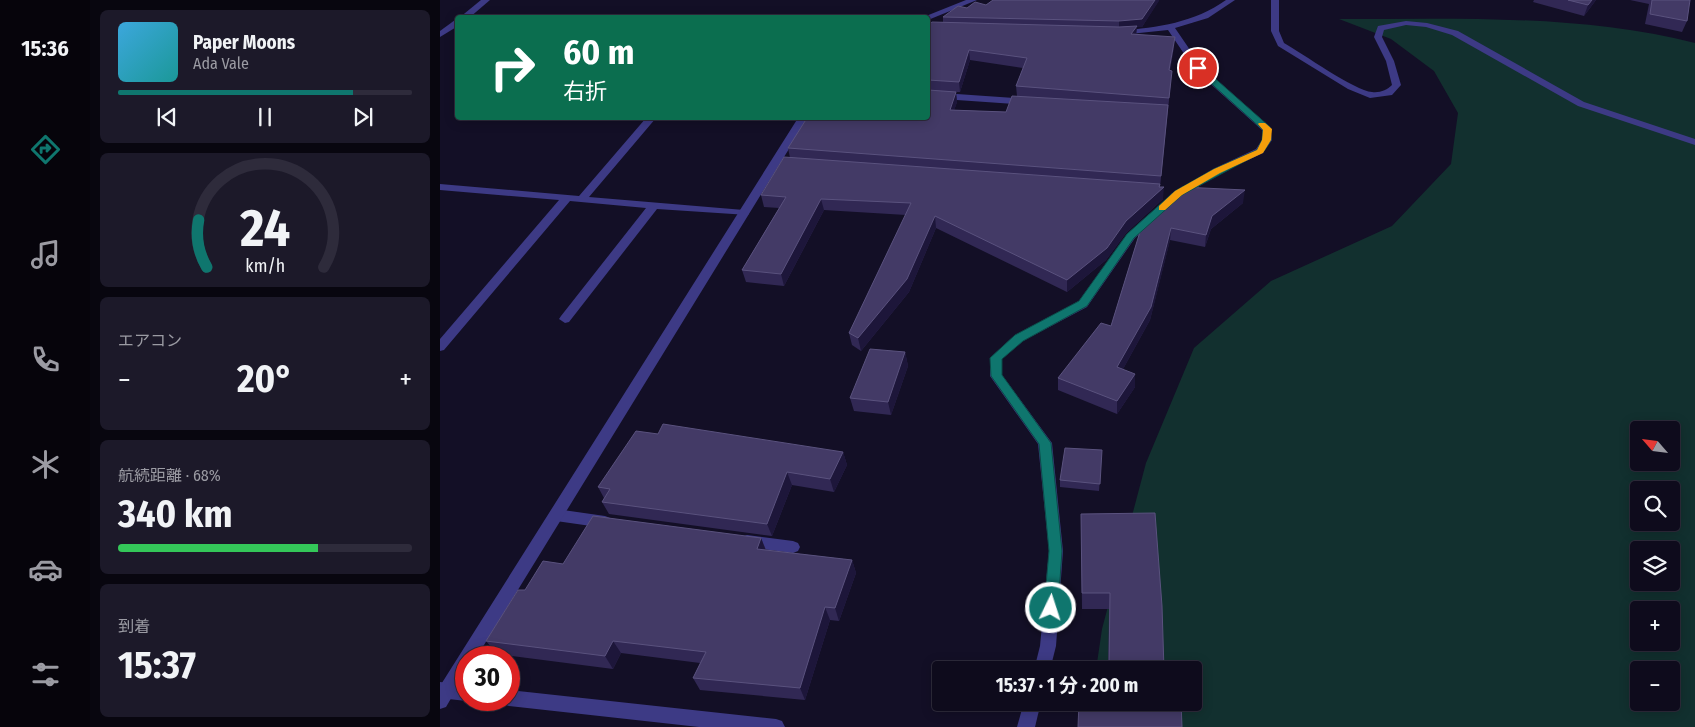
<!DOCTYPE html>
<html lang="ja">
<meta charset="utf-8">
<style>
body{margin:0;font-family:"Fira Sans Condensed","Noto Sans JP",sans-serif;background:#1c1929;color:#f1f3f6;height:100vh;display:flex;flex-direction:column;font-size:19px;white-space:nowrap}
*{box-sizing:border-box;margin:0}
p{font-size:16px;color:#9b9ba3}
.icon{flex:none;width:28px;height:28px;fill:none;stroke:currentColor;stroke-width:2;stroke-linecap:round;stroke-linejoin:round}
.map{position:relative;flex:1;overflow:hidden}
.details{display:flex;flex-direction:column;gap:10px;padding:10px;background:#08060f;width:350px}
.details>*{flex:none}
.guide{position:absolute;left:15px;top:15px;width:475px;height:105px;border-radius:5px;box-shadow:0 2px 12px #0003,0 0 0 1px #2e2b3b;background:#0b6e4f;color:#fff;overflow:hidden}
.needle{width:32px;rotate:298deg}
.tools{position:absolute;left:1190px;top:421px;display:grid;gap:10px}
.tools a{display:grid;place-items:center;width:50px;height:50px;border-radius:5px;background:#0e0b1c;box-shadow:0 2px 12px #0003,0 0 0 1px #2e2b3b;font-size:25px}
.speed{position:absolute;left:15px;top:646px;display:flex;gap:10px;font-size:25px;font-weight:700;text-align:center}
.speed>*{display:grid;place-content:center;width:65px;height:65px;border-radius:50%;background:#0e0b1c;box-shadow:0 2px 12px #0003,0 0 0 1px #2e2b3b;line-height:1}
.speed .limit{border:8px solid #d22;background:#fff;color:#111}
.pin{position:absolute;display:grid;place-items:center;width:42px;height:42px;color:#fff;margin:-21px;border:2px solid #fff;border-radius:50%;box-shadow:0 1px 5px #0007}
.me{position:absolute;width:55px;margin:-28px;rotate:4deg;stroke-linejoin:round;filter:drop-shadow(0 0 4px #0008)}
.turn{display:flex;align-items:center;gap:18px;height:105px;padding:0 25px;font-size:22px}
.turn .icon{width:65px;height:65px;stroke-width:2.5}
.turn b{display:block;font-size:35px;line-height:42px}
.big{font-size:38px;font-weight:700;line-height:1.1}
.details .widget{flex:1;display:flex;flex-direction:column;justify-content:center;gap:8px;min-width:0;padding:0 18px;border-radius:8px;background:#1c1929}
.details .dial{align-items:center;gap:0}
.dial svg{height:130px;overflow:visible;fill:none;stroke:#2e2b3b;stroke-width:7;stroke-linecap:round;text-anchor:middle}
.dial text{fill:#f1f3f6;stroke:none}
.song{display:flex;align-items:center;gap:15px}
.cover{width:60px;height:60px;border-radius:8px;background:linear-gradient(135deg,hsl(200 70% 55%),hsl(180 70% 35%))}
.played{height:5px;border-radius:2px;background:linear-gradient(90deg,#0f766e 80%,#2e2b3b 80%)}
.keys{display:flex;justify-content:space-around;direction:ltr}
.heat{display:flex;justify-content:space-between;align-items:center;font-size:28px;direction:ltr}
.charge{height:8px;border-radius:4px;background:linear-gradient(90deg,#34c759 68%,#2e2b3b 0)}
.trip{position:absolute;left:492px;top:661px;width:270px;height:50px;border-radius:5px;background:#0e0b1c;box-shadow:0 2px 12px #0003,0 0 0 1px #2e2b3b;font-weight:700;line-height:50px;text-align:center}
main{display:flex;flex:1;min-height:0}
.tab-bar{display:flex;flex-direction:column;width:90px;justify-content:space-around;align-items:center;background:#06040b;color:#9b9ba3}
.tab-bar .icon{width:35px;height:35px}
.tab-bar .selected{color:#0f766e}
.tab-bar b{font-size:22px;color:#f1f3f6}
.map>svg:first-child{display:block}
.green{fill:#12302f;fill-rule:evenodd}
.lines{fill:none;stroke-linecap:round;stroke-linejoin:round}
.minor{fill:#3d3a85;fill-rule:evenodd}
.tertiary{fill:#3d3a85;fill-rule:evenodd}
.wall{fill:#312854;fill-rule:evenodd}
.shaded-wall{fill:#1d163a}
.building{fill:#433a66;stroke:#5a527e}
.route{fill:#0f766e;stroke:#0a4d48}
.slow{fill:#f59e0b}
</style>
<main>
<nav class="tab-bar">
<b>15:36</b>
<svg class="icon selected" aria-label="directions" viewBox="0 0 24 24"><path d="M12 3l9 9-9 9-9-9zM9 14v-3h6M13 9l2 2-2 2"/></svg>
<svg class="icon" aria-label="music" viewBox="0 0 24 24"><path d="M9 18V5l10-2v13"/><circle cx="6" cy="18" r="3"/><circle cx="16" cy="16" r="3"/></svg>
<svg class="icon" aria-label="phone" viewBox="0 0 24 24"><path d="M5 4h4l2 5-3 2q2 4 5 5l2-3 5 2v4C11 20 4 13 5 4z"/></svg>
<svg class="icon" aria-label="climate" viewBox="0 0 24 24"><path d="M12 3v18M4 7l16 10M4 17L20 7"/></svg>
<svg class="icon" aria-label="car" viewBox="0 0 24 24"><path d="M5 17H2v-5l4-1 3-4h7l3 4 3 1v5h-3M9 17h6M6 11h13"/><circle cx="7" cy="17" r="2"/><circle cx="17" cy="17" r="2"/></svg>
<svg class="icon" aria-label="filters" viewBox="0 0 24 24"><path d="M4 7h16M4 17h16"/><circle cx="9" cy="7" r="2"/><circle cx="15" cy="17" r="2"/></svg>
</nav>
<section class="details">
<div class="widget">
<div class="song"><i class="cover"></i><div><b>Paper Moons</b><p>Ada Vale</p></div></div>
<div class="played"></div>
<div class="keys"><svg class="icon" aria-label="previous" viewBox="0 0 24 24"><path d="M18 5L8 12l10 7zM5 5v14"/></svg><svg class="icon" aria-label="pause" viewBox="0 0 24 24"><path d="M8 5v14M16 5v14"/></svg><svg class="icon" aria-label="next" viewBox="0 0 24 24"><path d="M6 5l10 7-10 7zM19 5v14"/></svg></div>
</div>
<div class="widget dial"><svg viewBox="0 0 100 80">
<path d="M14 69A42 42 0 1 1 86 69"/>
<path d="M14 69A42 42 0 0 1 9 40" stroke="#0f766e"/>
<text x="50" y="56" font-size="32" font-weight="700">24</text>
<text x="50" y="72" font-size="11">km/h</text>
</svg></div>
<div class="widget"><p>エアコン</p>
<div class="heat"><a>−</a><b class="big">20°</b><a>+</a></div>
</div>
<div class="widget"><p>航続距離 · 68%</p><b class="big">340 km</b><div class="charge"></div></div>
<div class="widget"><p>到着</p><b class="big">15:37</b></div>
</section>
<div class="map">
<svg width="1255" height="727" viewBox="0 0 1255 727">
<rect width="100%" height="100%" fill="#130f26"/>
<path class="green" d="M 899,19 C 1017,19 1140,14 1255,43 L 1255,727 L 647,727 L 651,703 L 754,702 L 754,670 L 656,670 L 662,629 L 706,463 L 754,348 L 831,281 L 952,226 L 1011,164 L 1018,113 L 994,71 L 951,39 ZM 1199,430 L 1231,430 L 1231,462 L 1199,462 ZM 1199,490 L 1231,490 L 1231,522 L 1199,522 ZM 1199,550 L 1231,550 L 1231,582 L 1199,582 ZM 1199,610 L 1231,610 L 1231,642 L 1199,642 ZM 1199,670 L 1231,670 L 1231,702 L 1199,702 Z"/>
<g class="lines">
<g class="minor">
<path d="M 41,0 L 50,0 L 29,18 L 19,18 Z"/>
<path d="M 786,0 L 795,0 L 768,18 L 735,28 L 761,66 L 830,127 L 832,140 L 823,153 L 781,173 L 739,198 L 731,198 L 730,196 L 731,194 L 773,169 L 816,149 L 822,140 L 822,130 L 755,70 L 728,30 L 680,35 L 676,33 L 680,31 C 718,27 754,23 786,0 Z"/>
<path d="M 831,0 L 839,0 L 839,31 L 844,43 C 862,53 915,91 932,92 C 940,93 947,90 952,85 L 946,61 L 934,37 L 938,26 L 966,21 L 987,23 L 1018,31 L 1144,102 L 1255,139 L 1255,145 L 1138,106 L 1012,35 L 986,27 L 966,25 L 944,30 L 942,37 L 954,61 L 961,85 L 952,95 L 930,98 L 908,89 L 838,46 L 831,31 Z"/>
<path d="M 15,20 L 18,20 L 18,26 L 0,37 L 0,31 Z"/>
<path d="M 488,92 L 587,99 L 592,102 L 587,105 L 488,98 Z"/>
<path d="M 206,118 L 216,118 L 149,197 L 304,210 L 309,213 L 308,215 L 217,209 L 129,322 L 125,323 L 119,319 L 121,316 L 206,208 L 130,201 L 4,350 L 0,351 L 0,339 L 119,200 L 0,190 L 0,184 L 139,196 Z"/>
<path d="M 713,213 L 717,214 L 718,216 L 717,218 L 695,238 L 647,307 L 583,341 L 562,359 L 562,375 L 612,443 L 623,551 L 616,646 L 610,670 L 594,670 L 600,646 L 609,551 L 598,444 L 550,376 L 550,358 L 575,335 L 639,301 L 687,234 L 709,214 Z"/>
<path d="M 116,509 L 165,516 L 170,518 L 172,522 L 170,526 L 165,528 L 116,521 L 111,519 L 109,515 L 111,511 Z"/>
<path d="M 307,535 L 353,541 L 358,543 L 360,547 L 358,551 L 353,553 L 307,547 L 302,545 L 300,541 L 302,537 Z"/>
<path d="M 0,682 L 26,685 L 26,700 L 29,700 L 26,701 L 0,698 Z"/>
<path d="M 69,690 L 336,719 L 342,721 L 345,727 L 259,727 L 69,706 L 63,704 L 61,700 L 69,700 Z"/>
<path d="M 584,702 L 601,702 L 595,727 L 577,727 Z"/>
</g>
<g class="tertiary">
<path d="M 526,0 L 537,0 L 488,20 L 488,18 L 481,18 Z"/>
<path d="M 358,118 L 368,118 L 36,658 L 26,658 L 26,673 L 6,707 L 0,709 L 0,686 Z"/>
</g>
</g>
<g class="wall">
<path d="M 553,0 L 719,0 L 702,27 L 697,27 L 696,34 L 734,47 L 730,70 L 731,81 L 720,187 L 723,199 L 686,233 L 666,260 L 627,292 L 496,228 L 469,292 L 421,351 L 412,345 L 409,333 L 466,215 L 384,210 L 344,286 L 306,282 L 302,270 L 339,208 L 324,207 L 321,195 L 350,158 L 348,148 L 488,118 L 488,25 L 503,22 L 503,17 L 527,8 L 546,5 ZM 530,60 L 583,68 L 576,86 L 577,96 L 566,112 L 514,110 L 517,102 L 516,92 L 520,92 Z"/>
<path d="M 1094,0 L 1156,0 L 1144,16 L 1093,2 Z"/>
<path d="M 1190,0 L 1250,0 L 1247,21 L 1242,32 L 1205,24 L 1209,4 Z"/>
<path d="M 803,203 L 771,229 L 765,247 L 730,240 L 710,320 L 683,369 L 695,387 L 677,414 L 618,390 L 618,378 L 671,326 L 703,222 Z"/>
<path d="M 465,352 L 468,366 L 451,415 L 414,411 L 410,398 Z"/>
<path d="M 218,434 L 403,452 L 407,465 L 394,492 L 352,485 L 332,536 L 169,514 L 162,502 L 164,498 L 158,487 Z"/>
<path d="M 662,450 L 659,491 L 620,487 L 620,480 Z"/>
<path d="M 641,514 L 724,670 L 668,670 L 669,609 L 642,609 Z"/>
<path d="M 321,538 L 326,550 L 412,560 L 416,573 L 399,621 L 390,620 L 365,700 L 260,690 L 253,678 L 260,663 L 181,653 L 173,669 L 57,654 L 46,641 L 123,564 Z"/>
</g>
<g class="shaded-wall">
<path d="M 715,0 L 719,0 L 719,1 L 702,27 L 697,27 L 696,36 L 679,29 L 679,21 Z"/>
<path d="M 1152,0 L 1156,0 L 1144,16 L 1148,5 Z"/>
<path d="M 735,37 L 734,47 L 728,80 L 729,70 Z"/>
<path d="M 529,50 L 530,60 L 520,92 L 519,82 Z"/>
<path d="M 516,92 L 517,102 L 511,120 L 510,110 Z"/>
<path d="M 724,187 L 723,199 L 686,233 L 666,260 L 627,292 L 627,280 L 686,221 Z"/>
<path d="M 805,190 L 803,203 L 771,229 L 765,247 L 766,235 L 772,216 Z"/>
<path d="M 381,199 L 384,210 L 344,286 L 341,274 Z"/>
<path d="M 495,216 L 496,228 L 469,292 L 421,351 L 418,338 Z"/>
<path d="M 731,228 L 730,240 L 710,320 L 677,380 L 677,367 Z"/>
<path d="M 465,352 L 468,366 L 451,415 L 448,402 Z"/>
<path d="M 695,374 L 695,387 L 677,414 L 677,401 Z"/>
<path d="M 403,452 L 407,465 L 394,492 L 390,479 Z"/>
<path d="M 347,472 L 352,485 L 332,536 L 327,524 Z"/>
<path d="M 321,538 L 326,551 L 317,549 Z"/>
<path d="M 412,560 L 416,573 L 399,621 L 395,608 Z"/>
<path d="M 385,607 L 390,620 L 365,700 L 360,688 Z"/>
<path d="M 173,641 L 181,653 L 173,669 L 165,656 Z"/>
</g>
<g class="building">
<path d="M 553,0 L 715,0 L 702,19 L 679,21 L 503,17 L 518,6 L 527,8 L 535,2 L 546,5 Z"/>
<path d="M 1128,0 L 1152,0 L 1148,5 Z"/>
<path d="M 1212,0 L 1250,0 L 1247,21 L 1210,14 Z"/>
<path d="M 492,22 L 679,27 L 697,26 L 691,34 L 735,37 L 729,70 L 732,71 L 729,98 L 576,86 L 587,58 L 529,50 L 519,82 L 488,80 L 488,25 Z"/>
<path d="M 488,90 L 516,92 L 510,110 L 566,112 L 572,96 L 728,105 L 721,176 L 348,148 L 367,118 L 488,118 Z"/>
<path d="M 344,157 L 720,184 L 719,187 L 724,187 L 686,221 L 667,248 L 627,280 L 495,216 L 467,279 L 418,338 L 409,333 L 471,203 L 381,199 L 341,274 L 302,270 L 346,197 L 321,195 Z"/>
<path d="M 742,187 L 805,190 L 772,216 L 766,235 L 731,228 L 711,307 L 677,367 L 695,374 L 677,401 L 618,378 L 661,323 L 671,326 L 703,222 Z"/>
<path d="M 430,349 L 465,352 L 448,402 L 410,398 Z"/>
<path d="M 223,424 L 403,452 L 390,479 L 347,472 L 327,524 L 162,502 L 170,489 L 158,487 L 196,431 L 218,434 Z"/>
<path d="M 625,448 L 662,450 L 660,484 L 620,480 Z"/>
<path d="M 715,513 L 722,606 L 724,670 L 669,670 L 670,593 L 642,593 L 641,514 Z"/>
<path d="M 153,516 L 321,538 L 317,549 L 412,560 L 395,608 L 385,607 L 360,688 L 253,678 L 266,652 L 173,641 L 165,656 L 46,641 L 78,590 L 85,590 L 103,561 L 123,564 Z"/>
<path d="M 639,702 L 741,702 L 742,727 L 638,727 Z"/>
</g>
<path class="route" d="M 755,66 L 761,66 L 830,127 L 831,140 L 824,151 L 742,195 L 694,238 L 647,306 L 583,341 L 562,359 L 562,375 L 611,443 L 622,551 L 618,608 L 616,612 L 611,614 L 606,612 L 604,608 L 609,551 L 599,444 L 551,376 L 550,358 L 575,335 L 639,301 L 687,234 L 735,191 L 774,169 L 817,150 L 822,140 L 823,130 L 755,69 Z"/>
<path class="slow" d="M 819,123 L 825,123 L 832,129 L 831,140 L 823,153 L 780,173 L 742,195 L 725,210 L 719,210 L 719,206 L 735,191 L 774,169 L 817,150 L 822,140 L 823,130 L 818,124 Z"/>
</svg>
<div class="tools">
<a><svg class="needle" viewBox="-14 -14 28 28"><path d="M0-13l5 13h-10z" fill="#e53935"/><path d="M0 13l5-13h-10z" fill="#9b9ba3"/></svg></a>
<a><svg class="icon" aria-label="search" viewBox="0 0 24 24"><circle cx="10" cy="10" r="6"/><path d="M15 15l6 6"/></svg></a>
<a><svg class="icon" aria-label="layers" viewBox="0 0 24 24"><path d="M12 4l9 5-9 5-9-5zM3 14l9 5 9-5"/></svg></a>
<a>+</a>
<a>−</a>
</div>
<div class="speed"><div class="limit">30</div></div>
<div class="pin" style="left:758px;top:68px;background:#d93025"><svg class="icon" aria-label="arrive" viewBox="0 0 24 24"><path d="M6 21V4h12l-3 4 3 4H6"/></svg></div>
<svg class="me" style="left:611px;top:608px" viewBox="-20 -20 40 40"><circle r="17" fill="#0f766e" stroke="#fff" stroke-width="3"/><path d="M0-11L8 9 0 5-8 9z" fill="#fff"/></svg>
<div class="trip">15:37 · 1 分 · 200 m</div>
<div class="guide">
<div class="turn"><svg class="icon" aria-label="right" viewBox="0 0 24 24"><path d="M7 20v-9h11M14 6l5 5-5 5"/></svg><div><b>60 m</b>右折</div></div>
</div>
</div>
</main>
